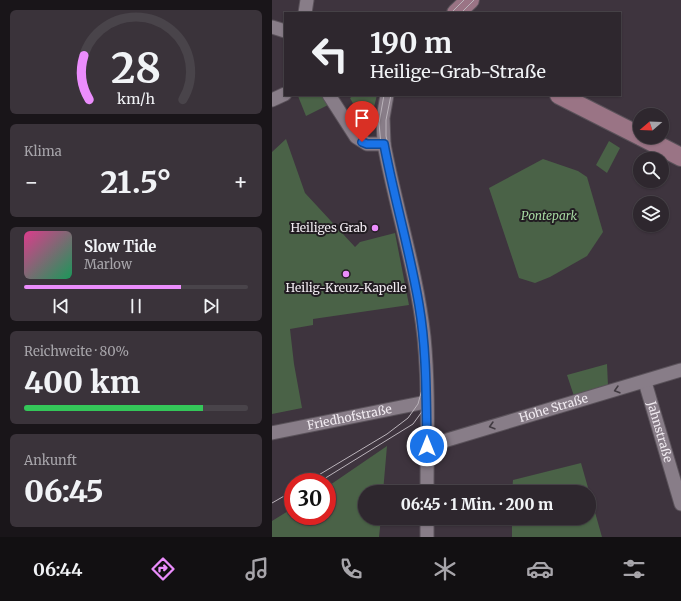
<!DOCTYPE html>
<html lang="de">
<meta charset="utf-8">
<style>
body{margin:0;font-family:Merriweather,serif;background:#3a333a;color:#f1f3f6;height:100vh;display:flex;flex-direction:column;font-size:15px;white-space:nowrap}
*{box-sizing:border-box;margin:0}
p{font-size:13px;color:#a7a5aa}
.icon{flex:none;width:22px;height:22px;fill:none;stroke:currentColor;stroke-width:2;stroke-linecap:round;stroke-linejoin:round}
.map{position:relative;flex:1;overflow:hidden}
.drawer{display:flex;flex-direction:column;gap:10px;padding:10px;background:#191519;width:272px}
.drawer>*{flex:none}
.guide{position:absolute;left:12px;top:12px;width:337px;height:84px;border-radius:0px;box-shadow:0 1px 3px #0004,0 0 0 1px #49444a;background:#2e272e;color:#f1f3f6;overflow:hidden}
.needle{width:26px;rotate:251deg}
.controls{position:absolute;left:361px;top:108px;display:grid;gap:8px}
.controls a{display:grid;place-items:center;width:36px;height:36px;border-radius:50%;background:#2e272e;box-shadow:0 1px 3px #0004,0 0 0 1px #49444a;font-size:20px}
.speed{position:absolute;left:12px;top:473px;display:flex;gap:8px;font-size:20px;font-weight:700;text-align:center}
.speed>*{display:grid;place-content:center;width:52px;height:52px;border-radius:50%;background:#2e272e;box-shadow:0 1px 3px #0004,0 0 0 1px #49444a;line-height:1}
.speed .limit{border:6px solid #d22;background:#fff;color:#111}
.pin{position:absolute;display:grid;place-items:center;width:34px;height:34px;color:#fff;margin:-41px -17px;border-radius:50% 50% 50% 0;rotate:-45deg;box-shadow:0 0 4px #0007}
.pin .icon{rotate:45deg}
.me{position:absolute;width:44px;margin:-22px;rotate:0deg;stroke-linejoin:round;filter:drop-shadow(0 0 3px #0008)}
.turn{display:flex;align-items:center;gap:14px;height:84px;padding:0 20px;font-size:18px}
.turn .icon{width:52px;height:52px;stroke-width:2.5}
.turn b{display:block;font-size:28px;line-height:34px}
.big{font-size:30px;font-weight:800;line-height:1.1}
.drawer .widget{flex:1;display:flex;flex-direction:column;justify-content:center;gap:6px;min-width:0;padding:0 14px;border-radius:6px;background:#3a333a}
.drawer .dial{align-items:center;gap:0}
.dial svg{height:104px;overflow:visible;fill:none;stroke:#49444a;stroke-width:7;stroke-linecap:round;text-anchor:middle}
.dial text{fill:#f1f3f6;stroke:none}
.song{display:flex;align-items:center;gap:12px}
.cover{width:48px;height:48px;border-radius:6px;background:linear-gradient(135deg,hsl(330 70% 55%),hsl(150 70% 35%))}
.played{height:4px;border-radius:2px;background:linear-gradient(90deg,#eb8dfc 70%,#49444a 70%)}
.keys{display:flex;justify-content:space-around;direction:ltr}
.heat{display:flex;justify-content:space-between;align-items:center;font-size:22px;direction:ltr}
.charge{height:6px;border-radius:3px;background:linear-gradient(90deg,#34c759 80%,#49444a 0)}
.trip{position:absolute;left:86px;top:485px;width:238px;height:40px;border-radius:20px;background:#2e272e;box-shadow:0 1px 3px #0004,0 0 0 1px #49444a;font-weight:800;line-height:40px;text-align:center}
.tabs{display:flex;height:64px;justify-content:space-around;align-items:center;background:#121012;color:#a7a5aa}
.tabs .icon{width:28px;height:28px}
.tabs .current{color:#eb8dfc}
.tabs b{font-size:18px;color:#f1f3f6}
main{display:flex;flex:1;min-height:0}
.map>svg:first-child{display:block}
.green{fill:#4a6247}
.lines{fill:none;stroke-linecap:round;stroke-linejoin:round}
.street-casing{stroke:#5a525a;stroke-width:15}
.secondary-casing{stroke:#5a525a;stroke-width:20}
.street{stroke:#887d88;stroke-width:13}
.secondary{stroke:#9a7485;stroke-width:18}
.tram{stroke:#bab3ba;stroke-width:1}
.oneway{stroke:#413a41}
.route-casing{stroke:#114b97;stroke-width:10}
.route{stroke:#1a73e8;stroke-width:7}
.poi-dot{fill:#eb8dfc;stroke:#221d22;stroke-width:1.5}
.labels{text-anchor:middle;stroke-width:4;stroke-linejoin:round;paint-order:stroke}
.park-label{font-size:12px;font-style:italic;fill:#a5d7a0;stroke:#221d22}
.poi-label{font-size:12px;fill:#f0eaf0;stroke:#221d22;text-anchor:end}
.street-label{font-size:12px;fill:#f0eaf0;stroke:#221d22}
</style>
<main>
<section class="drawer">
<div class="widget dial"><svg viewBox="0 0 100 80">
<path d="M14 69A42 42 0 1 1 86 69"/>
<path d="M14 69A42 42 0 0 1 10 35" stroke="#eb8dfc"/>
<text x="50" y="56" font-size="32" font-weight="700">28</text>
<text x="50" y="72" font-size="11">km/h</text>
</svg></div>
<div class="widget"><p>Klima</p>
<div class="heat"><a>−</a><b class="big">21.5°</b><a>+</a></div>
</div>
<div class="widget">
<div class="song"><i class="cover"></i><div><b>Slow Tide</b><p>Marlow</p></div></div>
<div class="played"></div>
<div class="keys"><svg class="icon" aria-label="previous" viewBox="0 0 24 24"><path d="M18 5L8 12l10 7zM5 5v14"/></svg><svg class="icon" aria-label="pause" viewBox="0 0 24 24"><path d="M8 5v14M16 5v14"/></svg><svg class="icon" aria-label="next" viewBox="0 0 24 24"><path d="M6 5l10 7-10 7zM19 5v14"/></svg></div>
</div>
<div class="widget"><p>Reichweite · 80%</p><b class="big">400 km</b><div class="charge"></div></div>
<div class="widget"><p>Ankunft</p><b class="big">06:45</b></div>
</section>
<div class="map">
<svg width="409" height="537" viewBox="0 0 409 537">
<rect width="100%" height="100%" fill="#3e343e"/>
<g class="green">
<path d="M 29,95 L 52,95 L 58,104 L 34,116 L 26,96 Z"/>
<path d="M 82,95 L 105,95 L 102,107 L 100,130 L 96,131 L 78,98 Z"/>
<path d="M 14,139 L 33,193 L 83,247 L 88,242 L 123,233 L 137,305 L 41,319 L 41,325 L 18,329 L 22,364 L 30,408 L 0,414 L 0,152 Z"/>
<path d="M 337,141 L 348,148 L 335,173 L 324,165 Z"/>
<path d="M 271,159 L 306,171 L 315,177 L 331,232 L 315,256 L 278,277 L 263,283 L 247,278 L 217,188 Z"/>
<path d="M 335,364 L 336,386 L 302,396 L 295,375 Z"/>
<path d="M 115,446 L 111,492 L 93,492 L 93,518 L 109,518 L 107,537 L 0,537 L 0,521 L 21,508 L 21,516 L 55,516 L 55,487 Z"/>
<path d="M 309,463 L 330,537 L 240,537 L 240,518 L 317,518 L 317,492 L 240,492 L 241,480 Z"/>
</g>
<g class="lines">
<defs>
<g id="street">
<path d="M 33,13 L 35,0"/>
<path d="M 0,27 L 13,31"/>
<path d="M 57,95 L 84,137 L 95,144 L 112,144"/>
<path d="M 115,95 L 111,118 L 112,144 C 124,209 145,272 152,337 C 157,388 155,441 155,492"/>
<path d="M 0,100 L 13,94"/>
<path id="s1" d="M 373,382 L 409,504"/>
<path id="s2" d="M 0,433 L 154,402"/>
<path id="s3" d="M 155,446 L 409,370"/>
<path d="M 155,518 L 155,537"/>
</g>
<g id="secondary">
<path d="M 184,13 L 198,0"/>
<path d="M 287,95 L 368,136"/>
<path d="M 370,137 L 409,157"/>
</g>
</defs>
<use href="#street" class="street-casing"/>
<use href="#secondary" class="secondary-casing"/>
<use href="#street" class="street"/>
<use href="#secondary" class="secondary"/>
<g class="tram">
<path d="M 179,13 L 192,0"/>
<path d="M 189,13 L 202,0"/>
<path d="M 119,95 L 114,120 L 114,136 L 135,231"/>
<path d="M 35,482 L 115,434 L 136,418 L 146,404 L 151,386 L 150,337 L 145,305 L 109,145 L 107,123 L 112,95"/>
<path d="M 47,482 L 141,424 L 154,406 L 157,379"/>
<path d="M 0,503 L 21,491"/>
</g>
</g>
<defs><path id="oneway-chevron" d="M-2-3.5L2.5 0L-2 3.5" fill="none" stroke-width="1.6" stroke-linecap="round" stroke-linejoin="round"/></defs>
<g class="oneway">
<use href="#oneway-chevron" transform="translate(345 390) rotate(164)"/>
<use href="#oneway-chevron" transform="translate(220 426) rotate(164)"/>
</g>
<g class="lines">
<defs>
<path id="route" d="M 90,142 L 95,144 L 112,144 C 122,198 138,251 147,305 C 155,352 154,399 155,446"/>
</defs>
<use href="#route" class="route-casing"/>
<use href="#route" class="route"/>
</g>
<g class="poi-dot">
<circle cx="103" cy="228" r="4"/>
<circle cx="74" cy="274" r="4"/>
</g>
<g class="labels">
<g class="park-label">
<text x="277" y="220">Pontepark</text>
</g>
<g class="poi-label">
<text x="95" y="232">Heiliges Grab</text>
<text x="74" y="292" text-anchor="middle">Heilig-Kreuz-Kapelle</text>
</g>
<g class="street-label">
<text dy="4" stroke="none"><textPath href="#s3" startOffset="132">Hohe Straße</textPath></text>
<text dy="4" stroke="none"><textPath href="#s2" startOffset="79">Friedhofstraße</textPath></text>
<text dy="4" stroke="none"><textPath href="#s1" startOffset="52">Jahnstraße</textPath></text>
</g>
</g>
</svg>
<div class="controls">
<a><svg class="needle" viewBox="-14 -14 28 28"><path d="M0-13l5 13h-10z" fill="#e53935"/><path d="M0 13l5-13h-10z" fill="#a7a5aa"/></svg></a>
<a><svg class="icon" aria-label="search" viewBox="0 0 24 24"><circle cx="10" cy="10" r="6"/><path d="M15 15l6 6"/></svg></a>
<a><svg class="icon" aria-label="layers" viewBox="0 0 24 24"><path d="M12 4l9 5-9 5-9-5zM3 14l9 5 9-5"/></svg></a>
</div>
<div class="speed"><div class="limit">30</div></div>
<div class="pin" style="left:90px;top:142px;background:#d93025"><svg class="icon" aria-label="arrive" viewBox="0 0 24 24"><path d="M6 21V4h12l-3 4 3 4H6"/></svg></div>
<svg class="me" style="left:155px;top:446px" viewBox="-20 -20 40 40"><circle r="17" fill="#1a73e8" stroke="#fff" stroke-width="3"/><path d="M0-11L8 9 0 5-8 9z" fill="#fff"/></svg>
<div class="trip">06:45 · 1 Min. · 200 m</div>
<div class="guide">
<div class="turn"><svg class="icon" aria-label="left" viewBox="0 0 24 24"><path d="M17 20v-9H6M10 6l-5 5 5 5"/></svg><div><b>190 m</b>Heilige-Grab-Straße</div></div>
</div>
</div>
</main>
<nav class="tabs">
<b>06:44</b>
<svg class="icon current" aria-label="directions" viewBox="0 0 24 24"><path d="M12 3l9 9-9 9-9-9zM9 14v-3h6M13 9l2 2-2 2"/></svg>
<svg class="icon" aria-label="music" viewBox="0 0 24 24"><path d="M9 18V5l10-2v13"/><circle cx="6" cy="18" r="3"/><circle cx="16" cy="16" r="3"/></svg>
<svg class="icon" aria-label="phone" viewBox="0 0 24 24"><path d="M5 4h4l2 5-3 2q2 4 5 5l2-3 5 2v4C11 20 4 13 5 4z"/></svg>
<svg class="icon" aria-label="climate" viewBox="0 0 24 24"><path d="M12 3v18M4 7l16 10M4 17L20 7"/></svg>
<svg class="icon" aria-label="car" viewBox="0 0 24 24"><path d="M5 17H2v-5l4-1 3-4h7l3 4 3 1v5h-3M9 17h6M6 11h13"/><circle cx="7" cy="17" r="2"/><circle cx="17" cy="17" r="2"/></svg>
<svg class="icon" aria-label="filters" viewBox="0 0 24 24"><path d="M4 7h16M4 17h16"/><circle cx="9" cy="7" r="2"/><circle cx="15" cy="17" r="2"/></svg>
</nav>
